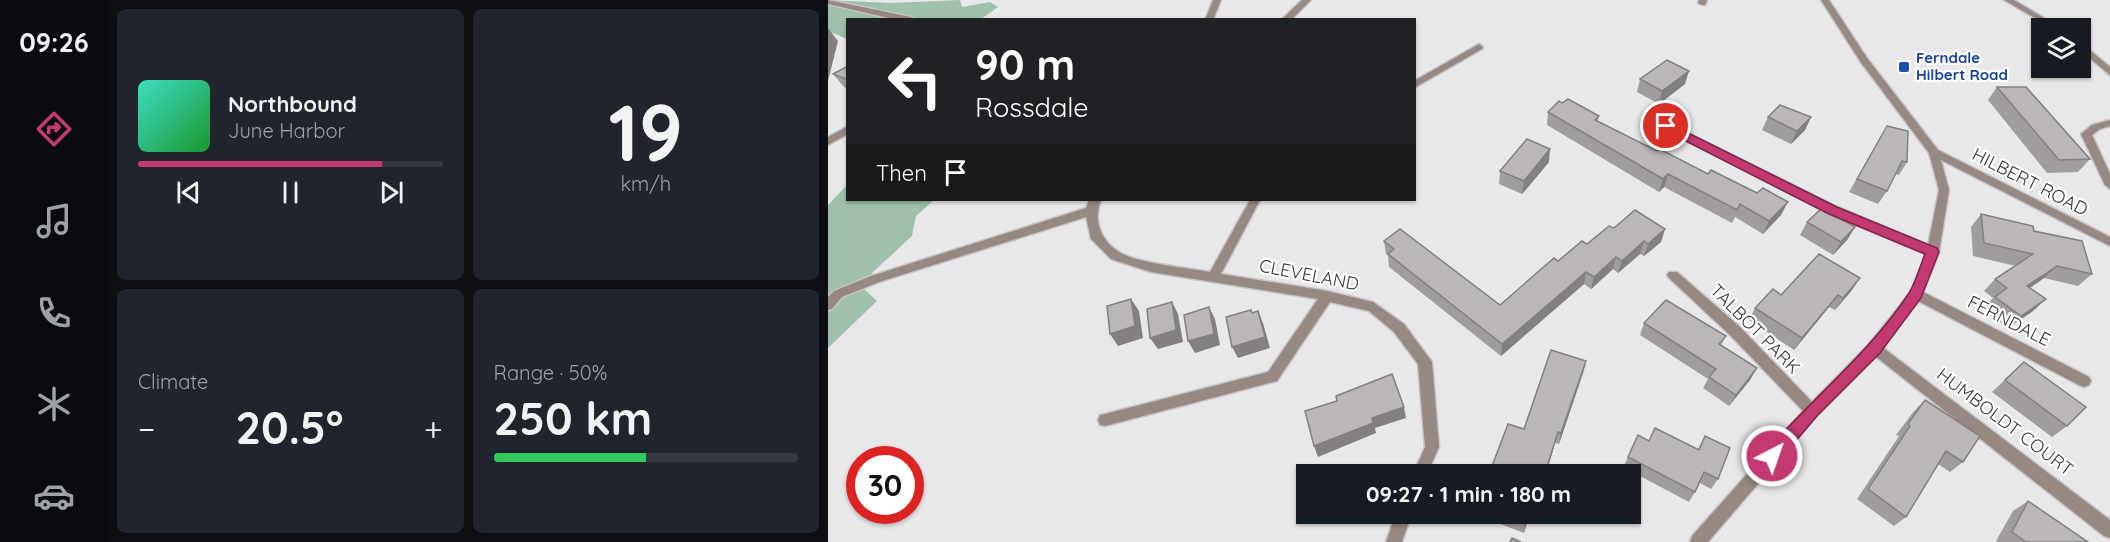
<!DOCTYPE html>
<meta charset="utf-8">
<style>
body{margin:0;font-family:Quicksand,sans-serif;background:#20242c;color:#f1f3f6;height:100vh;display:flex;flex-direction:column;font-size:22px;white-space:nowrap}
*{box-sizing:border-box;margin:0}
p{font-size:20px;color:#9ea1a6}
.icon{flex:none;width:33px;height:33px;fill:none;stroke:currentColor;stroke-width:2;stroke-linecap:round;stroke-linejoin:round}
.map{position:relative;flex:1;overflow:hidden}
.sheet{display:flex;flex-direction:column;gap:9px;padding:9px;background:#0d0f14;width:720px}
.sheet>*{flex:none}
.guide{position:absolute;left:18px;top:18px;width:570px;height:183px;border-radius:0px;box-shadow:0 2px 4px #0004;background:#202124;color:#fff;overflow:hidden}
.buttons{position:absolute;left:1203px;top:18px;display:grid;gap:12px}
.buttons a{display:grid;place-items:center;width:60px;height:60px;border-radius:0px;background:#171b24;box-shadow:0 2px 4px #0004;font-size:30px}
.speed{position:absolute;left:18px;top:446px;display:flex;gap:12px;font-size:30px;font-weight:700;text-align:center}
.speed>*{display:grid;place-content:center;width:78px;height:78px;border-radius:50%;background:#171b24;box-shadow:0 2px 4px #0004;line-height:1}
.speed .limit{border:9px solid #d22;background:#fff;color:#111}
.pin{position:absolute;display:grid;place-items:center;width:51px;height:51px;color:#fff;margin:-26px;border:3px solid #fff;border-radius:50%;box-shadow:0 2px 6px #0007}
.me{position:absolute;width:66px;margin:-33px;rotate:41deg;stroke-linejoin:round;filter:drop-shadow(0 0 4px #0008)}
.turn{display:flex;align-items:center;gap:21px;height:126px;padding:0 30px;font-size:27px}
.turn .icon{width:78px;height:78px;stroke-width:2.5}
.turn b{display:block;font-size:42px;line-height:51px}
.then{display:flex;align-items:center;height:57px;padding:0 30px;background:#0003;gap:12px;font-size:22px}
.big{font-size:45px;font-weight:700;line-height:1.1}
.sheet .card{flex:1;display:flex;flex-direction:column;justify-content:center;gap:9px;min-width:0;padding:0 21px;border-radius:9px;background:#20242c}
.sheet .dial{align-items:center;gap:0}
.dial b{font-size:78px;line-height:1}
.song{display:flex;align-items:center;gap:18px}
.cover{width:72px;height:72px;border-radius:9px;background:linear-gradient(135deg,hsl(170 70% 55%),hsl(130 70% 35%))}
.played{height:6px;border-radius:3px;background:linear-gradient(90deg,#c33971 80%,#363941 80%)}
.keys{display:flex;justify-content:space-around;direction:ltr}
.heat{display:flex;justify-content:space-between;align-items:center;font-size:33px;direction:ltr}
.charge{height:9px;border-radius:4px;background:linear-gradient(90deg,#34c759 50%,#363941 0)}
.sheet .tiles{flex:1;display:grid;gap:9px;grid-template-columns:repeat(2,1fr)}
.trip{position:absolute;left:468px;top:464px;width:345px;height:60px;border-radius:0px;background:#171b24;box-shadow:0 2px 4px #0004;font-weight:700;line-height:60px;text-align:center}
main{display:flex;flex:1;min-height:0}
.dock{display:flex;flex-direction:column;width:108px;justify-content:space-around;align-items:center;background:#090b0e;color:#9ea1a6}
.dock .icon{width:42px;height:42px}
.dock .active{color:#c33971}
.dock b{font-size:27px;color:#f1f3f6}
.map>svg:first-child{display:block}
.forest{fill:#9fc0aa}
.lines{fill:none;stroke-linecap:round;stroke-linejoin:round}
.street-casing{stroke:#c5c4c7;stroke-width:3}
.street{fill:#988882;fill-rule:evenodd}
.wall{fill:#a19d9d}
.shaded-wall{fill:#83807f}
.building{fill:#bbb7b6;stroke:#83807f;stroke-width:1.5}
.route{fill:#c33971;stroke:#7f2549;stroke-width:1.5}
.transit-dot{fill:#1a4fb4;stroke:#fff;stroke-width:2}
.labels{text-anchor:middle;stroke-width:4.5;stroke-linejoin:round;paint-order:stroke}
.far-transit-label{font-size:15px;font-weight:bold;fill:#164399;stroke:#fff;text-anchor:start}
.street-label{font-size:18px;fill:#373638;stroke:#fff}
</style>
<main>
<nav class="dock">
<b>09:26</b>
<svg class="icon active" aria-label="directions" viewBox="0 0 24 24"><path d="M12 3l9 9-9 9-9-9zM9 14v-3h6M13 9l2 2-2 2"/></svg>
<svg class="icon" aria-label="music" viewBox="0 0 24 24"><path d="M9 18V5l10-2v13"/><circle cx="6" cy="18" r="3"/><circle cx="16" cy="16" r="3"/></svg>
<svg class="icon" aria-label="phone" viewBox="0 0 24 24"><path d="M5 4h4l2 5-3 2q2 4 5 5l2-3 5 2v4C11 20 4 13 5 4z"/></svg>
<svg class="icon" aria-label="climate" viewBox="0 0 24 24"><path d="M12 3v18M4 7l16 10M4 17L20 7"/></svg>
<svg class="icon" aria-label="car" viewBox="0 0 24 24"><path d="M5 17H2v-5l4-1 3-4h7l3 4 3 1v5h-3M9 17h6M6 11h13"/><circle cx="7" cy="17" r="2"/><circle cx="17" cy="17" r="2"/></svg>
</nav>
<section class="sheet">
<div class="tiles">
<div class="card">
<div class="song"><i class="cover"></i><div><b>Northbound</b><p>June Harbor</p></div></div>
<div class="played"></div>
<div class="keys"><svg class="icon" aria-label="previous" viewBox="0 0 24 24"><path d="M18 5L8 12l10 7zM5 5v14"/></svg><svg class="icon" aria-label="pause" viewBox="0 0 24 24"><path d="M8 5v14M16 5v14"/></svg><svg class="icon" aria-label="next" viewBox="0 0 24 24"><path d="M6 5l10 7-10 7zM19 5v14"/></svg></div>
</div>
<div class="card dial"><b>19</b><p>km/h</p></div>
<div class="card"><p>Climate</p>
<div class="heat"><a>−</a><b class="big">20.5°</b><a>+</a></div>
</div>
<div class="card"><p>Range · 50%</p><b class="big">250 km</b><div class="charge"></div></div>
</div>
</section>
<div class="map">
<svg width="1282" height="542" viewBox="0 0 1282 542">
<rect width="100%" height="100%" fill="#e8e8eb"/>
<g class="forest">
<path d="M 0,0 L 62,3 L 132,0 L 134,7 L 162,2 L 170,7 L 153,19 L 20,20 L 19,39 L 0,31 Z"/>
<path d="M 19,185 L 20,200 L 106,200 L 88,216 L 84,236 L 45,272 L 36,289 L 49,301 L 0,348 L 0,205 Z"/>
</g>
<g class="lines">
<defs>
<g id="street">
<path d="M 0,0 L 83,17 L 87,20 L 69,20 L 0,4 Z"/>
<path d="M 385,0 L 393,0 L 385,20 L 377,20 Z"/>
<path d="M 474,0 L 483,0 L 463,20 L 453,20 Z"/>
<path d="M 871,0 L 879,0 L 877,5 L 874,5 L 870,3 Z"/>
<path d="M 993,0 L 1001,0 L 1039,58 L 1110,150 L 1282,237 L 1282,246 L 1113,160 L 1121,190 L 1111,252 L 1095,292 L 1261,377 L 1263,381 L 1261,385 L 1256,387 L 1251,385 L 1090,301 L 1054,347 L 1282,520 L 1282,538 L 1276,536 L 1047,356 L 989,415 L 880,542 L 862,542 L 864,536 L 975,411 L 903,336 L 841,278 L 839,275 L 841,272 L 849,272 L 913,328 L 984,402 L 1041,344 L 1083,292 L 1098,254 L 1001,213 L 833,126 L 838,123 L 842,124 L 1009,207 L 1100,245 L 1111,190 L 1101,153 L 1032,61 Z"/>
<path d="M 1176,0 L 1186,0 L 1233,28 L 1224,28 Z"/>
<path d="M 1252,42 L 1282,67 L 1282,75 L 1252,50 Z"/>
<path d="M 651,44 L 655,47 L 654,49 L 586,88 L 586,81 Z"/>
<path d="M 1282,120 L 1282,126 L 1272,129 L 1264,135 L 1282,174 L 1282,189 L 1277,185 L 1253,134 L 1264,125 Z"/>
<path d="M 20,126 L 20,134 L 0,145 L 0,137 Z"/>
<path d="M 261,200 L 273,200 C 265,220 272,240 291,252 C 308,263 360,268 382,272 L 422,200 L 432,200 L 393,274 L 499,291 L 545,302 L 576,324 L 604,362 L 611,447 L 599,474 L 585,474 L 597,447 L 590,364 L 566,332 L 541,311 L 502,302 L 449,381 L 277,426 L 272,425 L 270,420 L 272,415 L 277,414 L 440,372 L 490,299 L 323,272 L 283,259 L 263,239 L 258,217 L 51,282 L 14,297 L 4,309 L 0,310 L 0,297 L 6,291 L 43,276 L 258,208 Z"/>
<path d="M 568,513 L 584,513 L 574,542 L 558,542 Z"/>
</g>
</defs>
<use href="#street" class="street-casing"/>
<use href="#street" class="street"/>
</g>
<g class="wall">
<path d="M 20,66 L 20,89 L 16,87 L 5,74 Z"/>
<path d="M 812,79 L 857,84 L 831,104 L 809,92 Z"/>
<path d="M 1169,87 L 1262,159 L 1250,172 L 1219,173 L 1160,100 Z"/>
<path d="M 734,103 L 771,116 L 770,121 L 953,215 L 935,234 L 907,217 L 904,223 L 836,187 L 831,192 L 719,125 L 720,112 Z"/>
<path d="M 940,117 L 983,117 L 977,130 L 963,144 L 934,130 Z"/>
<path d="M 1059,126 L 1079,162 L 1071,175 L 1067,174 L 1059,191 L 1050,204 L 1021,192 Z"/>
<path d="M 721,162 L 694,194 L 671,184 L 672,171 Z"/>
<path d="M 1153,214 L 1206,231 L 1264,274 L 1250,286 L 1216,278 L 1202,288 L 1218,299 L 1205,311 L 1180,328 L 1155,309 L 1165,298 L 1156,291 L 1167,279 L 1188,266 L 1145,256 L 1143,227 Z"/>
<path d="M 979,222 L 1027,227 L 1019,240 L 1005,255 L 972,235 Z"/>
<path d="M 786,228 L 833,242 L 816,256 L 812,254 L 790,273 L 785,269 L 763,289 L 756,284 L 673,356 L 561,267 L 560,256 L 558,254 L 556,241 L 672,305 L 730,261 Z"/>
<path d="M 1024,290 L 1007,310 L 1001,307 L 966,350 L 921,320 L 927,308 L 953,295 Z"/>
<path d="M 816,323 L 898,336 L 893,345 L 922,380 L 901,406 L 875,388 L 880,379 L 812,335 Z"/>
<path d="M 758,361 L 755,373 L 731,444 L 727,443 L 718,474 L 661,474 Z"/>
<path d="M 1196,362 L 1239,426 L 1224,437 L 1164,392 Z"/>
<path d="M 1097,400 L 1135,462 L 1122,472 L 1110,464 L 1078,517 L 1066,526 L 1029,499 L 1071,436 L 1068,435 L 1086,411 Z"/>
<path d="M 877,436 L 890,479 L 883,489 L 872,483 L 867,492 L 861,502 L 795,467 L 800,457 L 821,441 L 870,449 Z"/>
<path d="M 1200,501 L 1260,542 L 1170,542 L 1168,541 L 1185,511 Z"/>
<path d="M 649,513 L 702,513 L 696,533 L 649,515 Z"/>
</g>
<g class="shaded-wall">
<path d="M 0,28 L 10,41 L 0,81 Z"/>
<path d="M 861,71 L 857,84 L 831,104 L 834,91 Z"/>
<path d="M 983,117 L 977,130 L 963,144 L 969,131 Z"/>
<path d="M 722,149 L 721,162 L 694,194 L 696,181 Z"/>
<path d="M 840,174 L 836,187 L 831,192 L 835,179 Z"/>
<path d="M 960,202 L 953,215 L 935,234 L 941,221 Z"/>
<path d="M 1027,227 L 1019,240 L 1005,255 L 1013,242 Z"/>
<path d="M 837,229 L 833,242 L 816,256 L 820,244 Z"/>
<path d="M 816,241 L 812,254 L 790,273 L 794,261 Z"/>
<path d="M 788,257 L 785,269 L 763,289 L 766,277 Z"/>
<path d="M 1229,266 L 1216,278 L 1187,298 L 1199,286 Z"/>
<path d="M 758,272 L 756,284 L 673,356 L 674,344 Z"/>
<path d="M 1032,278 L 1024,290 L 1007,310 L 1015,298 Z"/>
<path d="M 1010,295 L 1001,307 L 966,350 L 974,338 Z"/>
<path d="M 303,299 L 311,311 L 315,338 L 290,346 L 282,334 Z"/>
<path d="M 1218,299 L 1205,311 L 1180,328 L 1193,316 Z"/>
<path d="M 344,302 L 350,314 L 355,342 L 330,349 L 322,338 Z"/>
<path d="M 381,307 L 387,319 L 392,345 L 367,353 L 360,341 Z"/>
<path d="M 430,311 L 435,323 L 442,348 L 410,358 L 404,347 Z"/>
<path d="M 758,361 L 755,373 L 731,444 L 733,433 Z"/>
<path d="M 929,368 L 922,380 L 901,406 L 908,395 Z"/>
<path d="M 576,407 L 578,418 L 547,428 L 548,433 L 490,457 L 486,446 L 544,418 Z"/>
<path d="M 730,432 L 727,443 L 718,474 L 718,470 Z"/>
<path d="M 701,513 L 702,513 L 696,533 L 697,524 Z"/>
</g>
<g class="building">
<path d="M 839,60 L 861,71 L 834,91 L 812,79 Z"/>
<path d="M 20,66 L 20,80 L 5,74 Z"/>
<path d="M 1169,87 L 1198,87 L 1262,159 L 1231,160 Z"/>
<path d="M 740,99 L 771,116 L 767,120 L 829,151 L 832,149 L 880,174 L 883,170 L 929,193 L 935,188 L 960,202 L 941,221 L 912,204 L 909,210 L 840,174 L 835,179 L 720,112 L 731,101 L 734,103 Z"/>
<path d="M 952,105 L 983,117 L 969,131 L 940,117 Z"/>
<path d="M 1059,126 L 1080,131 L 1079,162 L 1074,161 L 1059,191 L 1029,179 Z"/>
<path d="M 699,139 L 722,149 L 696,181 L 672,171 Z"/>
<path d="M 994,208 L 1027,227 L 1013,242 L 979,222 Z"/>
<path d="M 807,210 L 837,229 L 820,244 L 816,241 L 794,261 L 788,257 L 766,277 L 758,272 L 674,344 L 560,254 L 566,249 L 556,241 L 572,229 L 672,305 L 726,258 L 730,261 L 754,241 L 759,244 L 781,226 L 786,228 Z"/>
<path d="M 1153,214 L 1205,226 L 1206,231 L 1254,241 L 1264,274 L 1229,266 L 1199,286 L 1218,299 L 1193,316 L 1167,297 L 1179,288 L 1167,279 L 1205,254 L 1156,243 Z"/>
<path d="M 991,254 L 1032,278 L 1015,298 L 1010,295 L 974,338 L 927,308 L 945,289 L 953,295 Z"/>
<path d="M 303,299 L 307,326 L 282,334 L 279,306 Z"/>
<path d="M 838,300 L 898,336 L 891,344 L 929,368 L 908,395 L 881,377 L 888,369 L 816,323 Z"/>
<path d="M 344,302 L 348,330 L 322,338 L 319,309 Z"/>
<path d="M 381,307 L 386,334 L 360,341 L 356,315 Z"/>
<path d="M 423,310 L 424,313 L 430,311 L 437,337 L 404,347 L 398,317 Z"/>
<path d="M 723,350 L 758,361 L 733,433 L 730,432 L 718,470 L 716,469 L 714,474 L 661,474 L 680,424 L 696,429 Z"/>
<path d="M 1196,362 L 1258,407 L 1239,426 L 1177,380 Z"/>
<path d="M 564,374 L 576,407 L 544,418 L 545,423 L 486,446 L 477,411 L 509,401 L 508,396 Z"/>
<path d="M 1097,400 L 1152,436 L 1135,462 L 1118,451 L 1078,517 L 1040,489 L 1082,426 L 1080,424 Z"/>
<path d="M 827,428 L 871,450 L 877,436 L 902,448 L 890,479 L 876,472 L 867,492 L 800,457 L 810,435 L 821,441 Z"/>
<path d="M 1200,501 L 1260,542 L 1198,542 L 1184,532 Z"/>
<path d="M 668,513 L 701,513 L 697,524 Z"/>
<path d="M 684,538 L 693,542 L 682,542 Z"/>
</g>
<path class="route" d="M 838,122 L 1009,207 L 1109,248 L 1111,252 L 1093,298 L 1052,353 L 989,416 L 950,462 L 944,464 L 938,462 L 936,456 L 938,451 C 984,399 1043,351 1081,293 C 1088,282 1092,266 1097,254 L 1001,214 L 834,129 L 832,126 Z"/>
<rect class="transit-dot" x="1070" y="61" width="12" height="12" rx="3"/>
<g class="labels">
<g class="far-transit-label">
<text x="1088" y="63">Ferndale<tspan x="1088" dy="17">Hilbert Road</tspan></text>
</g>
<g class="street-label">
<text transform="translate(1202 182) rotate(27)" y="6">HILBERT ROAD</text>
<text transform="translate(481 275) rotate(11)" y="6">CLEVELAND</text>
<text transform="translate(1181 321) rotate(27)" y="6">FERNDALE</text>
<text transform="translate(927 329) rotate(45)" y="6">TALBOT PARK</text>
<text transform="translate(1177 422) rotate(37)" y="6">HUMBOLDT COURT</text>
</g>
</g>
</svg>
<div class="buttons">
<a><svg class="icon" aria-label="layers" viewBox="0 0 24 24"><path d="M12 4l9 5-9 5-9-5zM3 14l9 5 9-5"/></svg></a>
</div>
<div class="speed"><div class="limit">30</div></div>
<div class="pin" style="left:838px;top:126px;background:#d93025"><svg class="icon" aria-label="arrive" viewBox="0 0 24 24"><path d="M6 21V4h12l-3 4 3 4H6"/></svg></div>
<svg class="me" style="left:944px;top:456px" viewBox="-20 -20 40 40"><circle r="17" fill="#c33971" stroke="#fff" stroke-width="3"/><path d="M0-11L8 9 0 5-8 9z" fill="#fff"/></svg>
<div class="trip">09:27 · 1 min · 180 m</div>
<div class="guide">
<div class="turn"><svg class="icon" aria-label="left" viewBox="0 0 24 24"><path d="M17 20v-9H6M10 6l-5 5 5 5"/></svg><div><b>90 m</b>Rossdale</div></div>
<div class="then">Then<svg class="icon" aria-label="arrive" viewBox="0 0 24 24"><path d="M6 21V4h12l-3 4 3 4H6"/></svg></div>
</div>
</div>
</main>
